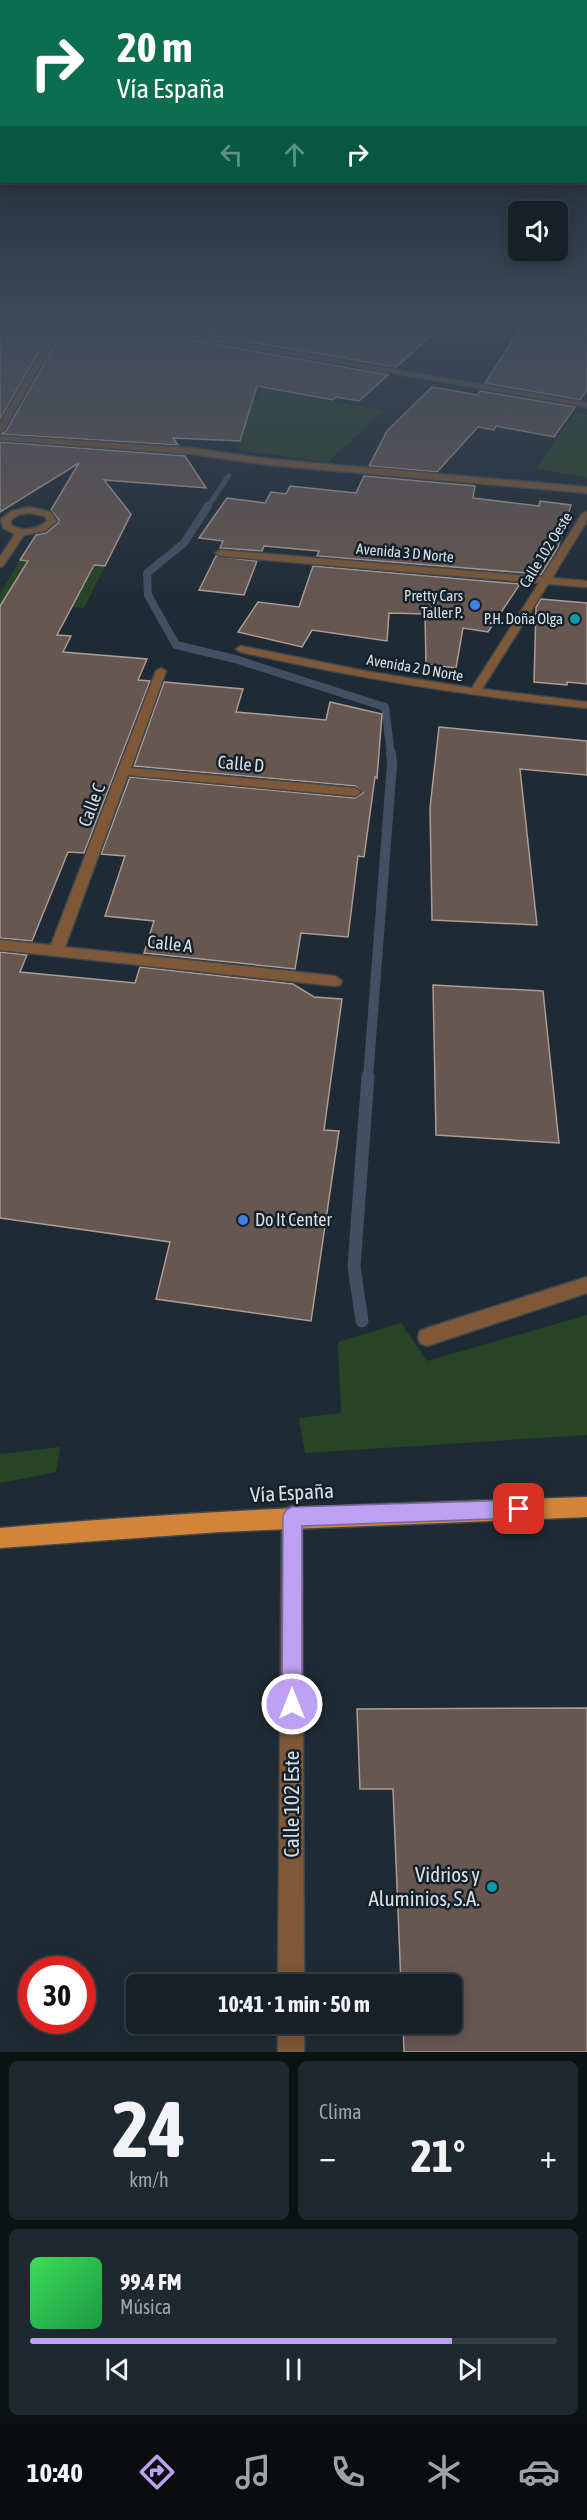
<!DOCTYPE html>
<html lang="es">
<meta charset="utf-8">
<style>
body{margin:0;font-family:"Asap Condensed",sans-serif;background:#20282f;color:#f1f3f6;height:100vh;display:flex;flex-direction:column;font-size:22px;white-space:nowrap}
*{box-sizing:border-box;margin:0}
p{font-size:20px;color:#9ea3a7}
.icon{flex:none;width:33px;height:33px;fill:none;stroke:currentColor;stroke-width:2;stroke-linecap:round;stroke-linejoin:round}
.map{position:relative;height:2052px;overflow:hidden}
.drawer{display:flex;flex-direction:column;gap:9px;padding:9px;background:#0d1215;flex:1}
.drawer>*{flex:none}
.guide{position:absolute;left:0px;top:0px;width:588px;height:183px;box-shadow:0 3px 15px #0003,0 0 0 2px #363e44;background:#0b6e4f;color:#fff;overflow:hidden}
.tools{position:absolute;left:508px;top:201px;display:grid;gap:12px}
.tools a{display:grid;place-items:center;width:60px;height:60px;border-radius:9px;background:#172027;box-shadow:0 3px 15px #0003,0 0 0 2px #363e44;font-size:30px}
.speed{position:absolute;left:18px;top:1956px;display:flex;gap:12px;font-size:30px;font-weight:700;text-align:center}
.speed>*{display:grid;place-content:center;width:78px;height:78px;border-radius:50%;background:#172027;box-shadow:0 3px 15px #0003,0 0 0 2px #363e44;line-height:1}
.speed .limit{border:9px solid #d22;background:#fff;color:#111}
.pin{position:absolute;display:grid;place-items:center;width:51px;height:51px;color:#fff;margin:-26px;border-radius:12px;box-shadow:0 3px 9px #0006}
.me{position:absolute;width:66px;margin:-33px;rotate:0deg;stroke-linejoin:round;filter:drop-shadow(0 0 4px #0008)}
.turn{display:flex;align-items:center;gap:21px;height:126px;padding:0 18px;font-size:27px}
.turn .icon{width:78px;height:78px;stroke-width:2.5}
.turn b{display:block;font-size:42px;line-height:51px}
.lanes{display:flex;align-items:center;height:57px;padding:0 18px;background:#0003;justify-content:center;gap:30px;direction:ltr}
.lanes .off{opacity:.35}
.big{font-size:45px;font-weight:700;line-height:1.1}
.drawer .card{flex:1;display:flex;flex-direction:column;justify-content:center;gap:9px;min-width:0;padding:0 21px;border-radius:9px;background:#20282f}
.drawer .dial{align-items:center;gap:0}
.dial b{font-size:78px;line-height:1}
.song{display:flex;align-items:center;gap:18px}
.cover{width:72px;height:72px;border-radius:9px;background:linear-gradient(135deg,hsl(130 70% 55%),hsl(140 70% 35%))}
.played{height:6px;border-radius:3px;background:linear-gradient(90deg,#bca0f2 80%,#363e44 80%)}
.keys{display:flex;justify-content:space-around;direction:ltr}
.heat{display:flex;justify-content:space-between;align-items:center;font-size:33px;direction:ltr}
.drawer .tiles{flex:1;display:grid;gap:9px;grid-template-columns:1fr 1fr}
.card:last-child{grid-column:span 2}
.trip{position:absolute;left:126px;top:1974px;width:336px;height:60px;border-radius:9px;background:#172027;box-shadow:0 3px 15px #0003,0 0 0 2px #363e44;font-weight:700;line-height:60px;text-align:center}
.menu{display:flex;height:96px;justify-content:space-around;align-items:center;background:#090d10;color:#9ea3a7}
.menu .icon{width:42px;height:42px}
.menu .on{color:#bca0f2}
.menu b{font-size:27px;color:#f1f3f6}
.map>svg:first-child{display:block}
.green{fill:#274425}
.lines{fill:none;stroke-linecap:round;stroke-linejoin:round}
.stream-far3{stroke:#415063;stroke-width:5}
.stream-far2{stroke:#415063;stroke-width:8}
.stream-far1{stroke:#415063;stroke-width:10}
.stream{stroke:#415063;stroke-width:13}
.building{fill:#675751;stroke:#ad9b94;stroke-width:1.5}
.minor-casing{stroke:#3d4850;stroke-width:3}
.primary-casing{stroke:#3d4850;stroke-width:3}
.minor{fill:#7e5837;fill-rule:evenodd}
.primary{fill:#d28438;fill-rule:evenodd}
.route{fill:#bca0f2;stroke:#7a689d;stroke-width:1.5}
.shop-dot{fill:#3f7fe0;stroke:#15212a;stroke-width:2}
.culture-dot{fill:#0f9aa8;stroke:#15212a;stroke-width:2}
.labels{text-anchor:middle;stroke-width:5;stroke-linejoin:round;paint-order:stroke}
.far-street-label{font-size:15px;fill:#d8e0e6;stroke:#15212a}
.far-poi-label{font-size:15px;fill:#d8e0e6;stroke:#15212a;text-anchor:end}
.street-label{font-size:18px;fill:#d8e0e6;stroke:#15212a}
.poi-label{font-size:18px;fill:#d8e0e6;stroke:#15212a;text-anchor:start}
.near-street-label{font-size:21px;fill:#d8e0e6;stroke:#15212a}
.near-poi-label{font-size:21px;fill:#d8e0e6;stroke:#15212a;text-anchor:end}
</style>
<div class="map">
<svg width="587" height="2052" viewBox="0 0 587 2052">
<rect width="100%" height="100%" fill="#1f2b34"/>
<g class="green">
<path d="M 264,388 L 383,411 L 328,462 L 238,450 L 251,403 Z"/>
<path d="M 575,413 L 587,415 L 587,478 L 536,468 Z"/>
<path d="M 20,560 L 105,566 L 84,608 L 0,602 L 0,594 Z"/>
<path d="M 587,1315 L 587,1435 L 305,1453 L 299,1418 L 341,1413 L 338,1342 L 401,1323 L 427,1361 Z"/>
<path d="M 60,1447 L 56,1472 L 0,1483 L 0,1454 Z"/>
</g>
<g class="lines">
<path class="stream-far3" d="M 207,508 L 229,475"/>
<path class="stream-far2" d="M 208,506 L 184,543 L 147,573 L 148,595 L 176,645 L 235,659 L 385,707 L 391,755"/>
<path class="stream-far1" d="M 368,1078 L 392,764 L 391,753"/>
<path class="stream" d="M 362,1321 L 354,1267 L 368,1076"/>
</g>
<g class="building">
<path d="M 76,318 L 451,318 L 396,367 L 185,331 Z"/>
<path d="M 526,320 L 587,329 L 587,390 L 580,400 L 485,383 Z"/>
<path d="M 0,324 L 54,325 L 0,419 Z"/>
<path d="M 65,327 L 122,330 L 185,339 L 388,375 L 359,401 L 336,397 L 333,400 L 257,386 L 240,441 L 173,438 L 178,445 L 1,434 L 6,431 Z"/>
<path d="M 432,387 L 478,395 L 480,391 L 575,407 L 554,437 L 496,426 L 494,430 L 478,427 L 437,472 L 369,466 L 387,431 Z"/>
<path d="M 0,442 L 185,456 L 206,488 L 104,480 L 131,514 L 105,566 L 94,565 L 57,635 L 71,636 L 63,652 L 147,659 L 138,680 L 150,681 L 84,853 L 68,852 L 32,941 L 0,938 L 0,606 L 28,561 L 20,560 L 36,535 L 46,533 L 58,523 L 59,520 L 51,510 L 79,463 L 0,512 Z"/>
<path d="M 364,476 L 475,486 L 473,498 L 539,506 L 540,501 L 571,505 L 558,547 L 541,575 L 537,574 L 538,557 L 527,573 L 317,556 L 319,551 L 264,546 L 262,551 L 220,548 L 223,541 L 199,538 L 227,498 L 265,503 L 271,492 L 286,494 L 290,486 L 356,493 Z"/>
<path d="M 216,556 L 257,561 L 244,595 L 199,590 Z"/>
<path d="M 313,566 L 520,584 L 488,632 L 463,628 L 456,668 L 426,664 L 425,614 L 389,613 L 387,641 L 312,630 L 302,647 L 238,632 L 258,602 L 299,607 Z"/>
<path d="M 541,599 L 587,603 L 587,684 L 567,682 L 567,685 L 534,682 L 536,607 Z"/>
<path d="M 164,682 L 243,689 L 236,712 L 326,720 L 330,702 L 382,714 L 377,778 L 375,777 L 364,857 L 358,856 L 348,937 L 301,933 L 295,969 L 144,953 L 154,921 L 105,916 L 125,856 L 101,854 L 130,777 L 355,798 L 363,793 L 355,786 L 134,766 Z"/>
<path d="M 439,727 L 587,741 L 587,775 L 520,769 L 537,925 L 432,920 L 430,808 Z"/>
<path d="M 0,952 L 27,955 L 20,972 L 135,983 L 140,967 L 293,984 L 314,997 L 342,999 L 324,1130 L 339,1131 L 311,1321 L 156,1299 L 170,1242 L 0,1218 Z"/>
<path d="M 433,985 L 543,991 L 559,1143 L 436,1135 Z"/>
<path d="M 587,1708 L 587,2052 L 404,2052 L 403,2024 L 452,2024 L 452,1984 L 401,1984 L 393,1789 L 360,1789 L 357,1709 Z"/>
</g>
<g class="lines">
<defs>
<g id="minor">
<path d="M 61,318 L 68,318 L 67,321 L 122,324 L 185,333 L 587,403 L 587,407 L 185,337 L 122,328 L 64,325 L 4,430 L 0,432 L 0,423 Z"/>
<path d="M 550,318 L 587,319 L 587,323 L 553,320 Z"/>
<path d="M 0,436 L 191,448 L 269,459 L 587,487 L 587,493 L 269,465 L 191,454 L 0,440 Z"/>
<path d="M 29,507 L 51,512 L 57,521 L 45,531 L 24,535 L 3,566 L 0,567 L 0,557 L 15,534 L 3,528 L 1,519 L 12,511 ZM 29,513 L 45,516 L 47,521 C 36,530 24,532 11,525 L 11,520 L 18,515 Z"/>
<path d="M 587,511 L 587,521 L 552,578 L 587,581 L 587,587 L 548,584 L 482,689 L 587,702 L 587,708 C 470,696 356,678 241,652 L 236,649 L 241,646 L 370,672 L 472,688 L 539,583 L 220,556 L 215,553 L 220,550 L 542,577 L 582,514 Z"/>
<path d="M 161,668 L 166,671 L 131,768 L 355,788 L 361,792 L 355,796 L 128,775 L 65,947 L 335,976 L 342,981 L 340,985 L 335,986 L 0,950 L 0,940 L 51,945 L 156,671 Z"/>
<path d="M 587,1277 L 587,1293 L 427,1346 L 420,1343 L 418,1337 L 420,1331 L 427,1328 Z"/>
<path d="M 292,1506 L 299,1509 L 302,1516 L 304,1984 L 278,1984 L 282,1516 L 285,1509 Z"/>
<rect x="278" y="2024" width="26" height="28"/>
</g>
<path id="primary" d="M 587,1497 L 587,1517 L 220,1532 L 0,1548 L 0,1528 C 195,1510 391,1503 587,1497 Z"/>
</defs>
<use href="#minor" class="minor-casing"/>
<use href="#primary" class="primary-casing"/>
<use href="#minor" class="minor"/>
<use href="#primary" class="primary"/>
</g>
<linearGradient id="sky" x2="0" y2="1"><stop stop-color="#11181d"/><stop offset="0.53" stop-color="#3c4a5c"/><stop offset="1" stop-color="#3c4a5c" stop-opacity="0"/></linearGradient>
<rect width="587" height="605" fill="url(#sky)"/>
<path class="route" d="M 519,1500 L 526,1502 L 528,1509 L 526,1516 L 519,1518 L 302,1526 L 302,1704 L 299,1711 L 292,1714 L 285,1711 L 282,1704 L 283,1516 L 286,1510 L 292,1507 Z"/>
<g class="shop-dot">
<circle cx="475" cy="605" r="6"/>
<circle cx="243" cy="1220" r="6"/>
</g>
<g class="culture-dot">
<circle cx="575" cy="619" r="6"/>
<circle cx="492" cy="1887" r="6"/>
</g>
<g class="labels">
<g class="far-street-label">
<text transform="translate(546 550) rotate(-58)" y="5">Calle 102 Oeste</text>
<text transform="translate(405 553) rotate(5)" y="5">Avenida 3 D Norte</text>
<text transform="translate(415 668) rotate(10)" y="5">Avenida 2 D Norte</text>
</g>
<g class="far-poi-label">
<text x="463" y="601">Pretty Cars<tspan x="463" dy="17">Taller P.</tspan></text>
<text x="563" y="624">P.H. Doña Olga</text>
</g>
<g class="street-label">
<text transform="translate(241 764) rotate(5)" y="6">Calle D</text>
<text transform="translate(92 805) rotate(-69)" y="6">Calle C</text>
<text transform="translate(170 944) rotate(6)" y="6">Calle A</text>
</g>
<g class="poi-label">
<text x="255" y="1226">Do It Center</text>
</g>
<g class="near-street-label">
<text transform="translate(292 1493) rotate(-3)" y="7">Vía España</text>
<text transform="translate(292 1804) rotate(-90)" y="7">Calle 102 Este</text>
</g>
<g class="near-poi-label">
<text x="480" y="1882">Vidrios y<tspan x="480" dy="24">Aluminios, S.A.</tspan></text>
</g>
</g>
</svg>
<div class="tools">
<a><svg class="icon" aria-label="sound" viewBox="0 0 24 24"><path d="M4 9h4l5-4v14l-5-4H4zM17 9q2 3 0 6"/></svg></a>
</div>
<div class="speed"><div class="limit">30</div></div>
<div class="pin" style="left:519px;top:1509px;background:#d93025"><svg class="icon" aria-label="arrive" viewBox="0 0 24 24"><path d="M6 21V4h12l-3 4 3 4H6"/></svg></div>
<svg class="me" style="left:292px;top:1704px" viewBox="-20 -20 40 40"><circle r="17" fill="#bca0f2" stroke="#fff" stroke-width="3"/><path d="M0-11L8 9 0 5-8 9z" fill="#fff"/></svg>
<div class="trip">10:41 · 1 min · 50 m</div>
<div class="guide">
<div class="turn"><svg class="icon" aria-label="right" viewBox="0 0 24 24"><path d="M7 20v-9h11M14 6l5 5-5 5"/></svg><div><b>20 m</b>Vía España</div></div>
<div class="lanes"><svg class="icon off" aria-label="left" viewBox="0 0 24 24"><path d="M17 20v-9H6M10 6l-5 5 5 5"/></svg><svg class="icon off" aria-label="ahead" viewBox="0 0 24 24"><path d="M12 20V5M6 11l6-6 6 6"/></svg><svg class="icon" aria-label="right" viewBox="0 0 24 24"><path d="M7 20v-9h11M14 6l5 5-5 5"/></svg></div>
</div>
</div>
<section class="drawer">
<div class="tiles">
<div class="card dial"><b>24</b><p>km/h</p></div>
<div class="card"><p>Clima</p>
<div class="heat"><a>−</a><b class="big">21°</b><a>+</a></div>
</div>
<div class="card">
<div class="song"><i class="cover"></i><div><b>99.4 FM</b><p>Música</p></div></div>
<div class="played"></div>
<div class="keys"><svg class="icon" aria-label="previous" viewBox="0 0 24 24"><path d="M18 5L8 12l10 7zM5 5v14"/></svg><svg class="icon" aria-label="pause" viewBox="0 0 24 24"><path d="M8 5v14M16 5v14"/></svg><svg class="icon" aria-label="next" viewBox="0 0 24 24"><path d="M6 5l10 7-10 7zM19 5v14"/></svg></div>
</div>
</div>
</section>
<nav class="menu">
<b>10:40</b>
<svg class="icon on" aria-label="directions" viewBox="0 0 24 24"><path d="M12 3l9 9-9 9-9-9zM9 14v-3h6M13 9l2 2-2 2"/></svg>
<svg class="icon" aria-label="music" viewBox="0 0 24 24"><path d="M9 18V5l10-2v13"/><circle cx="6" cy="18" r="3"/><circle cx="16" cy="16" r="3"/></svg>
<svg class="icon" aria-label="phone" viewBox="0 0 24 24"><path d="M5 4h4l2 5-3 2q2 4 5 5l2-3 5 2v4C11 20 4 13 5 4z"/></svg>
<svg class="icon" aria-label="climate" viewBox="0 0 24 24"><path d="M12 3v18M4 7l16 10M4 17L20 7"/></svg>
<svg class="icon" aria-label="car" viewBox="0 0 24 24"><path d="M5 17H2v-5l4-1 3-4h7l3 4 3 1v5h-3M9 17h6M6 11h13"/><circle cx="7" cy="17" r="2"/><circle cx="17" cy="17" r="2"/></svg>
</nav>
